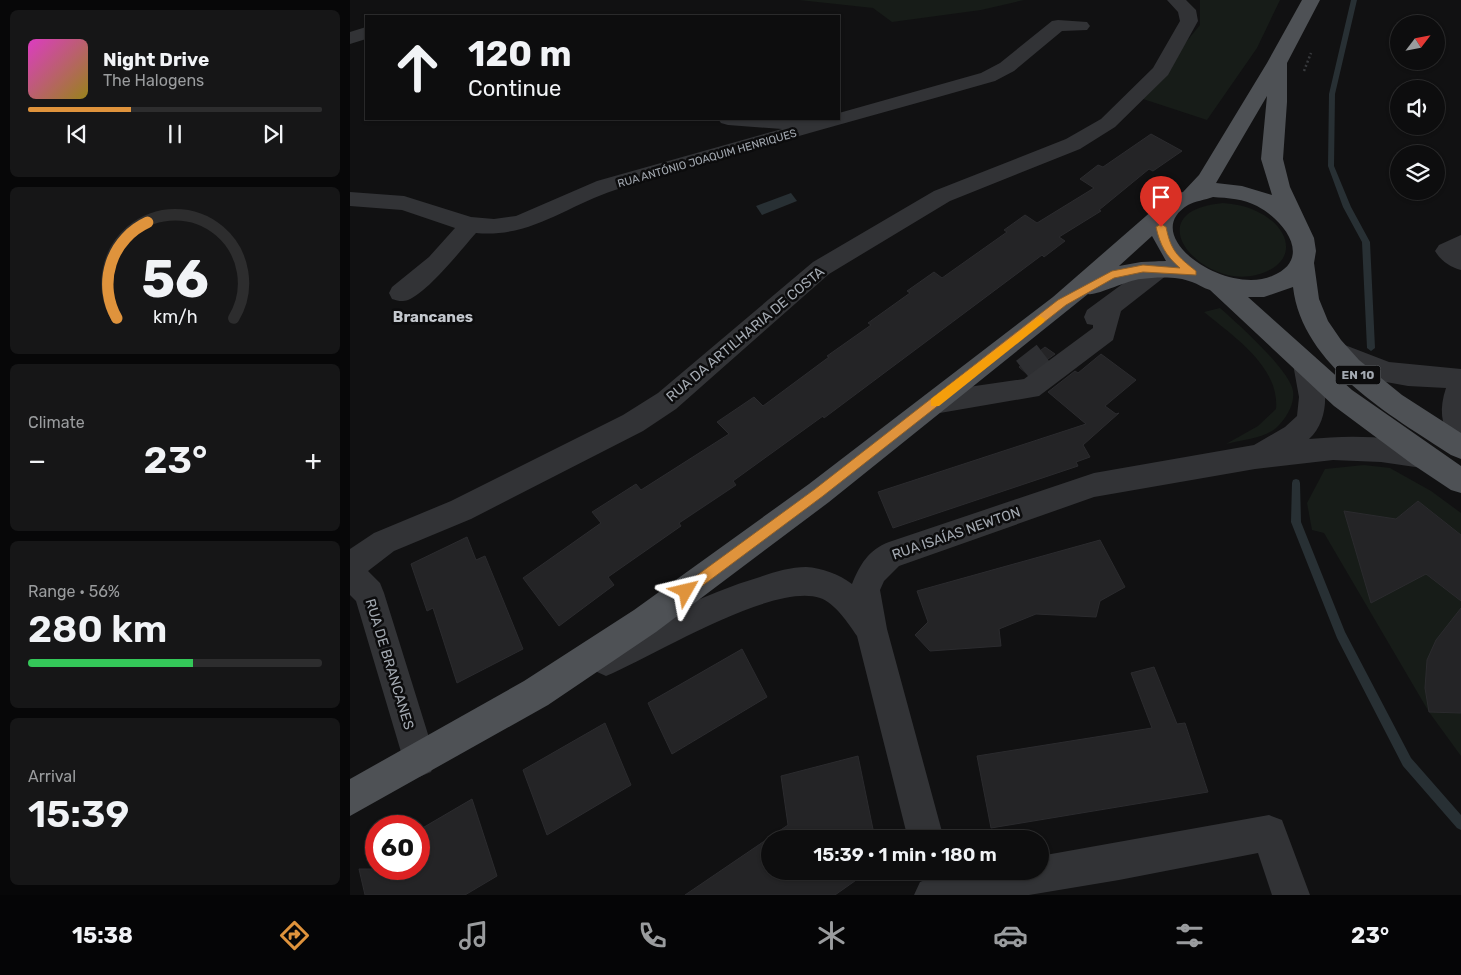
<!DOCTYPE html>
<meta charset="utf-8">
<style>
body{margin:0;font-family:Rubik,sans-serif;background:#161617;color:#f1f3f6;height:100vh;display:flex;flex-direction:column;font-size:19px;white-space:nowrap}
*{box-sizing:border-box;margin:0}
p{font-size:16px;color:#9a9c9e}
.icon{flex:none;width:28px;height:28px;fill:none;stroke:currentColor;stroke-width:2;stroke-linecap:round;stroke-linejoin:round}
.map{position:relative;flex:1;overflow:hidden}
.panel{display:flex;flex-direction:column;gap:10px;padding:10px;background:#070708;width:350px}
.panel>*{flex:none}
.guide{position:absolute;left:15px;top:15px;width:475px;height:105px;border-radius:0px;box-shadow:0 1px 4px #0004,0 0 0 1px #2d2d2e;background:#0d0d0e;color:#f1f3f6;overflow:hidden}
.needle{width:32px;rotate:58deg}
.controls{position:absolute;left:1040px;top:15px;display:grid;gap:10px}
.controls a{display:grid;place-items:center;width:55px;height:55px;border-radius:50%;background:#0d0d0e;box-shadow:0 1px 4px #0004,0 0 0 1px #2d2d2e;font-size:25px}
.speed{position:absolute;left:15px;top:815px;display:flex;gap:10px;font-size:25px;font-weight:700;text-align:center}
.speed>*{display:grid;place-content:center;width:65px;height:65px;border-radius:50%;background:#0d0d0e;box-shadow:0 1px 4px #0004,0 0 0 1px #2d2d2e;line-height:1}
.speed .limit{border:8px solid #d22;background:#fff;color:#111}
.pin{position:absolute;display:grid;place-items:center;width:42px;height:42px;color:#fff;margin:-51px -21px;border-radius:50% 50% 50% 0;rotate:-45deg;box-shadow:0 0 5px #0007}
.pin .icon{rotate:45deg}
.me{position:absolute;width:55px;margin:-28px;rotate:53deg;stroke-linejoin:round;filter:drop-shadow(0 0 4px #0008)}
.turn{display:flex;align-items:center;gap:18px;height:105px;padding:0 20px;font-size:22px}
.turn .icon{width:65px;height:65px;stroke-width:2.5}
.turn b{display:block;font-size:35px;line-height:42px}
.big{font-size:38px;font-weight:600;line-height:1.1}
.panel .tile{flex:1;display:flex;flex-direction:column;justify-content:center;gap:8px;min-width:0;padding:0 18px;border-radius:8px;background:#161617}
.panel .dial{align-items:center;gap:0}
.dial svg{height:130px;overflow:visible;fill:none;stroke:#2d2d2e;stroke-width:7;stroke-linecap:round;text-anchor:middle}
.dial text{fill:#f1f3f6;stroke:none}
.song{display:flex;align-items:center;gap:15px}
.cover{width:60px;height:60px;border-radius:8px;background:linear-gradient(135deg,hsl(310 70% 55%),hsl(50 70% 35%))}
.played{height:5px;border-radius:2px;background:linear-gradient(90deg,#df933c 35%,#2d2d2e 35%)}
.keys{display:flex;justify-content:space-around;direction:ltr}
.heat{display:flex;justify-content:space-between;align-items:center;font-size:28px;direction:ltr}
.charge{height:8px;border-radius:4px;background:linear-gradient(90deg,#34c759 56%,#2d2d2e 0)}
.trip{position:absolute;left:411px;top:830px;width:288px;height:50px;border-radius:25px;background:#0d0d0e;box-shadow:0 1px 4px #0004,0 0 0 1px #2d2d2e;font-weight:600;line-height:50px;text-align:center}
.dock{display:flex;height:80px;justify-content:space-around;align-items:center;background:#050506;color:#9a9c9e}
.dock .icon{width:35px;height:35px}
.dock .current{color:#df933c}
.dock b{font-size:22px;color:#f1f3f6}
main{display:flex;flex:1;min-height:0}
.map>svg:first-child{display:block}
.green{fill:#171c18}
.water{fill:#283034}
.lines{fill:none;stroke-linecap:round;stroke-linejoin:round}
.stream{fill:#283034;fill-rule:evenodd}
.building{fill:#242426;stroke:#2b2b2e}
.minor-tunnel{stroke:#2e2f32;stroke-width:26;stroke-dasharray:26 13;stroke-linecap:butt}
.path{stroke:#383a3d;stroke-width:2.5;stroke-dasharray:2 2.5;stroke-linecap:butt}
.minor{fill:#323336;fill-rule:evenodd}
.major{fill:#4e5155;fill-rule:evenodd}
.route{fill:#df933c;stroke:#916027}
.slow{fill:#f59e0b}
.labels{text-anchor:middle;stroke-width:5;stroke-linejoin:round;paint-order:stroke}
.far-street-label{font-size:11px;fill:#a3a9b1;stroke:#0c0c0d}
.shield{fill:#0c0c0d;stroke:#767a80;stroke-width:1}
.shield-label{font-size:12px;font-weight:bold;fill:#a3a9b1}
.street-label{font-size:14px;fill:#a3a9b1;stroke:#0c0c0d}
.neighbourhood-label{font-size:15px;font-weight:bold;fill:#c4c8ce;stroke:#0c0c0d}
</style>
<main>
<section class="panel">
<div class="tile">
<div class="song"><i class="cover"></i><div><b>Night Drive</b><p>The Halogens</p></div></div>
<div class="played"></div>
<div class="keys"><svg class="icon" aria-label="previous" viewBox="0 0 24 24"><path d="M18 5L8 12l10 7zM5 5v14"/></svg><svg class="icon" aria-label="pause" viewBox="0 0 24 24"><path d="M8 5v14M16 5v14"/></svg><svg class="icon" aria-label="next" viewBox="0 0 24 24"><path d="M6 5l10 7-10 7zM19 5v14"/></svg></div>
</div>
<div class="tile dial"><svg viewBox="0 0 100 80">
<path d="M14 69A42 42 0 1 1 86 69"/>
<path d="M14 69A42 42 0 0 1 33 10" stroke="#df933c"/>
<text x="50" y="56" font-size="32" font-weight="700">56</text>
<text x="50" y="72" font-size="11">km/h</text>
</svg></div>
<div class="tile"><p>Climate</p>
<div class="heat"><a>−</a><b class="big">23°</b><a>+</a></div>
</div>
<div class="tile"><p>Range · 56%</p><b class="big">280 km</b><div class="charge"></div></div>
<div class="tile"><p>Arrival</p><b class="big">15:39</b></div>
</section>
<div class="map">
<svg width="1111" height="895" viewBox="0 0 1111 895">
<rect width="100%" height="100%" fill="#111112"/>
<g class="green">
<path d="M 449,0 L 674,0 L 631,10 L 542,22 L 523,8 Z"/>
<path d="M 850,0 L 930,0 L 907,48 L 857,120 L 790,98 L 850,25 Z"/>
<path d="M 873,203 C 885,204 896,206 906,211 C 942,227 950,264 906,275 C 851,289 784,211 873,203 Z"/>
<path d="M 870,308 C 886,322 940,370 943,391 C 945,404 936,419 926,428 C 915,438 891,440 876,444 L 908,426 L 926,409 C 930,367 883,336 854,312 Z"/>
<path d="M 1014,465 L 1040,468 L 1081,491 L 1111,513 L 1111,535 L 1068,501 L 1046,519 L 994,511 L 1021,602 L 1076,574 L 1111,601 L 1111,616 L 1077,660 L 1075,688 L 1079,711 L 1111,713 L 1111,756 L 1079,712 L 974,533 L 962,530 L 957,503 L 975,469 Z"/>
</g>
<path class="water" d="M 441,193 L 447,201 L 412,215 L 406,206 Z"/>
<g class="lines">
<g class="stream">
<path d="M 1001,0 L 1007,0 L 985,94 L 984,166 L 1001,207 L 1020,242 L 1025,348 L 1021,351 L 1017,348 L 1012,242 L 993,207 L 978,166 L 979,94 Z"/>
<path d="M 946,479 L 949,480 L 950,483 L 951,522 L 995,632 L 1061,758 L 1111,815 L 1111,830 L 1107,828 L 1053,766 L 987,638 L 941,522 L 942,483 L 943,480 Z"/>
</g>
</g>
<g class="building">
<path d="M 801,134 L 832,151 L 803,171 L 799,169 L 749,210 L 751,211 L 709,237 L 715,241 L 694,257 L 692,255 L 474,418 L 473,416 L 383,481 L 386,485 L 329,523 L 331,526 L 258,577 L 264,585 L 209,626 L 173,578 L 251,523 L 242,512 L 286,484 L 291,490 L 379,434 L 367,422 L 404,397 L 413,406 L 479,357 L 477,356 L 521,325 L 518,323 L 560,293 L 557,291 L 584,272 L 592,278 L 657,232 L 654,230 L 675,215 L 687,223 L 744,188 L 730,179 L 748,165 L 753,167 Z"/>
<path d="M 695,347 L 705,354 L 677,374 L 669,367 Z"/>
<path d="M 751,354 L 786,380 L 755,406 L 766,414 L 769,413 L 733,445 L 740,457 L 726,462 L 728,466 L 543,528 L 528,492 L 736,424 L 698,392 L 725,371 L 728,373 Z"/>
<path d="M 1068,501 L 1111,535 L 1111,601 L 1076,574 L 1021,603 L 994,511 L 1046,519 Z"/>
<path d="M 117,537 L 126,560 L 135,556 L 173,649 L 107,683 L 83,608 L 77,611 L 61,564 Z"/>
<path d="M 750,540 L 775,587 L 750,601 L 746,617 L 686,614 L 649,629 L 651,646 L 580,651 L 565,635 L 578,622 L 567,591 Z"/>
<path d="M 1111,608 L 1111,713 L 1079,712 L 1075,688 L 1077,660 L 1086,640 Z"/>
<path d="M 392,649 L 417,697 L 322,754 L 298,703 Z"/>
<path d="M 804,667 L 827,724 L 835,723 L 858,792 L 641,828 L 627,756 L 802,728 L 781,673 Z"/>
<path d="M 255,723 L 281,785 L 197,835 L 173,770 Z"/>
<path d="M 508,756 L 525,839 L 420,839 L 420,871 L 519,871 L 485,895 L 335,895 L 438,825 L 431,776 Z"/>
<path d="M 122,799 L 147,876 L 115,895 L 15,895 L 9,869 L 69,869 L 69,830 Z"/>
</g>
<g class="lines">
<path class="minor-tunnel" d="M 674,371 L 700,351"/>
<path class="path" d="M 954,71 L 961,53"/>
<g class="minor">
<path d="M 817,0 L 836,0 L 846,10 L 848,21 L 818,75 L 765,127 L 730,149 L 600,201 L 479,274 L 326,409 L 293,431 L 121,519 L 44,551 L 18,571 L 30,583 L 34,593 L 86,760 L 81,772 L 69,777 L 57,772 L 6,601 L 0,595 L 0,549 L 24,533 L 101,501 L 273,415 L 308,393 L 463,262 L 584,191 L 716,139 L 751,119 L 803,68 L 830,21 L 828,12 Z"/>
<path d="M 708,20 L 737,22 L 740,26 L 737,30 L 712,31 L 664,71 L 645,81 C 518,117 391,151 265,190 C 216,206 181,238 126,233 C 110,251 79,291 58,300 C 52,302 48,301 42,299 L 39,293 L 42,287 L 79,257 L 105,228 L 52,210 L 0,206 L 0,192 L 54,196 L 121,217 L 144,219 L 166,216 L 247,181 L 432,129 L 378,125 L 371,123 L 368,119 L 454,119 L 459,121 L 468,119 L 489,119 L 489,113 L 631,73 L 650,63 L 702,21 Z"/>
<path d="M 16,27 L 16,39 L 0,44 L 0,32 Z"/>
<path d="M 1111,235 L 1111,270 C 1100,267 1091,261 1085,251 L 1089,245 Z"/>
<path d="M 809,261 L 817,263 L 821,269 L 817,275 L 771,311 L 763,340 L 689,396 L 584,414 L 575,411 L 571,403 L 575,395 L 584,392 L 674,379 L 743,328 L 743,325 L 737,324 L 734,317 L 737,310 L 801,263 Z"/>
<path d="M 987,342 L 1039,362 L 1111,369 L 1111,445 L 1101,442 C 1091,423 1089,409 1096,388 L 1058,386 L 1036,382 L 978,359 L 974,352 L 978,345 Z"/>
<path d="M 956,354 L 965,357 C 978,382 981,419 959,439 C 998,435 1044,435 1082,448 L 1086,456 L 1082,464 L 1072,468 L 1031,462 L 983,460 L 905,469 L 744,497 L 549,566 L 534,581 L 530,590 L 537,629 L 594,839 L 558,839 L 507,636 C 498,623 485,603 470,598 C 423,582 302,657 256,676 L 245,671 L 240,660 L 245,649 C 299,622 353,594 410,577 C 424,572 441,567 456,567 C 472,568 489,574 502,584 C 510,565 518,550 539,542 L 744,473 L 904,445 L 935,427 L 947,416 L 949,397 L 943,364 L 947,357 Z"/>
<path d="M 919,815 L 932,820 L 960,895 L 922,895 L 908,853 L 769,880 L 679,895 L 564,895 L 570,882 L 596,871 L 690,871 L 690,856 Z"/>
</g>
<path class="major" d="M 952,0 L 970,0 L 937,63 L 937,102 L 933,159 L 940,187 L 964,238 L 966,251 L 964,263 L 969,299 L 978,321 L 991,340 L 1009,360 L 1052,395 L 1111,433 L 1111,459 L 1101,455 C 1042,416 952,366 943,287 L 914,297 L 898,297 L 1002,390 L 1111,466 L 1111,493 L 1101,490 L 1062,464 L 984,406 L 860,290 C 853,288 848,284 842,282 C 828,276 806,277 791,279 C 777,280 747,296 738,294 L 479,502 L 306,632 L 198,705 L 0,816 L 0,779 L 174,681 L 284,610 L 459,484 L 703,297 L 819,196 L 833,192 L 849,175 L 917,63 ZM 917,96 L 911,159 L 922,195 L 892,186 L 866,183 ZM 863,197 C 878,198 894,199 907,206 C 934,220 964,259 922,276 C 876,296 787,236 838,205 C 845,201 855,200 863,197 ZM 802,236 L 816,261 L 791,262 L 769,266 Z"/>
</g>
<path class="route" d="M 811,224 L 816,227 C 821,251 827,256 846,271 L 846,275 L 793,272 L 764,278 L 716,305 L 473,496 L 340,595 L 331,595 L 330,591 L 331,587 L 465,489 L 708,300 L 762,271 L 793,265 L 830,268 C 816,256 810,245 806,227 Z"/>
<path class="slow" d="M 690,316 L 695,319 L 694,322 L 589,406 L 581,406 L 581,399 Z"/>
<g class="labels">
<g class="far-street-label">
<text transform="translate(357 158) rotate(-16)" y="4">RUA ANTÓNIO JOAQUIM HENRIQUES</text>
</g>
<rect class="shield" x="985.5" y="365.5" width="45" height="19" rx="4"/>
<g class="shield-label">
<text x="1008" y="379">EN 10</text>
</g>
<g class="street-label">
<text transform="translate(395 334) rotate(-40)" y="5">RUA DA ARTILHARIA DE COSTA</text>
<text transform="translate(606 533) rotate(-19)" y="5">RUA ISAÍAS NEWTON</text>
<text transform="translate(40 664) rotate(73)" y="5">RUA DE BRANCANES</text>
</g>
<g class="neighbourhood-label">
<text x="83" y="322">Brancanes</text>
</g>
</g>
</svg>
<div class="controls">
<a><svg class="needle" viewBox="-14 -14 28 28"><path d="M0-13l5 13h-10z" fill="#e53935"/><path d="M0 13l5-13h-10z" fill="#9a9c9e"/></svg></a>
<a><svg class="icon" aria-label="sound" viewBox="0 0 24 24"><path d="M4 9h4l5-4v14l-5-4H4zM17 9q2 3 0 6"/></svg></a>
<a><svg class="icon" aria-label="layers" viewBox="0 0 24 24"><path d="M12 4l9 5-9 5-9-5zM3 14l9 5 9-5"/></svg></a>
</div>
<div class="speed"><div class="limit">60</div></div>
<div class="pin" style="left:811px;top:227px;background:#d93025"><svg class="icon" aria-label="arrive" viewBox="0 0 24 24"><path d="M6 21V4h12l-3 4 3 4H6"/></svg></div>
<svg class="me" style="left:336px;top:591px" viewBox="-20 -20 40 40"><path d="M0-17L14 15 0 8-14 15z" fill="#df933c" stroke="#fff" stroke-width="4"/></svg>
<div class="trip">15:39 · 1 min · 180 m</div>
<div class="guide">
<div class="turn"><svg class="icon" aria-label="ahead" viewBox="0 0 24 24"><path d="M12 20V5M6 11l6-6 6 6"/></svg><div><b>120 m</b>Continue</div></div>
</div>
</div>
</main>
<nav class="dock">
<b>15:38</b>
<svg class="icon current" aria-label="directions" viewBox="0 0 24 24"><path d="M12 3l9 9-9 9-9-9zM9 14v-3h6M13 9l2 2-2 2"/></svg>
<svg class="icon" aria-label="music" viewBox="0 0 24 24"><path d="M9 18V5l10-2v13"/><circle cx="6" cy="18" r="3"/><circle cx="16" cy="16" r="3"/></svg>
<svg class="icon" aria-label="phone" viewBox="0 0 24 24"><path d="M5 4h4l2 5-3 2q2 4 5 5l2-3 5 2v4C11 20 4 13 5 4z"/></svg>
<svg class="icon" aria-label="climate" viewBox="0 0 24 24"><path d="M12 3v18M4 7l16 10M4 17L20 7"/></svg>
<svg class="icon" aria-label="car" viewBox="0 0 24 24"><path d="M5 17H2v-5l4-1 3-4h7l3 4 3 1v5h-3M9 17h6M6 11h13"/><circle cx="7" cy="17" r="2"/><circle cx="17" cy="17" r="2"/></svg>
<svg class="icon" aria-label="filters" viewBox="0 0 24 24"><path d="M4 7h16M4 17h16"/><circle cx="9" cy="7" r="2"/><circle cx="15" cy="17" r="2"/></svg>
<b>23°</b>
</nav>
